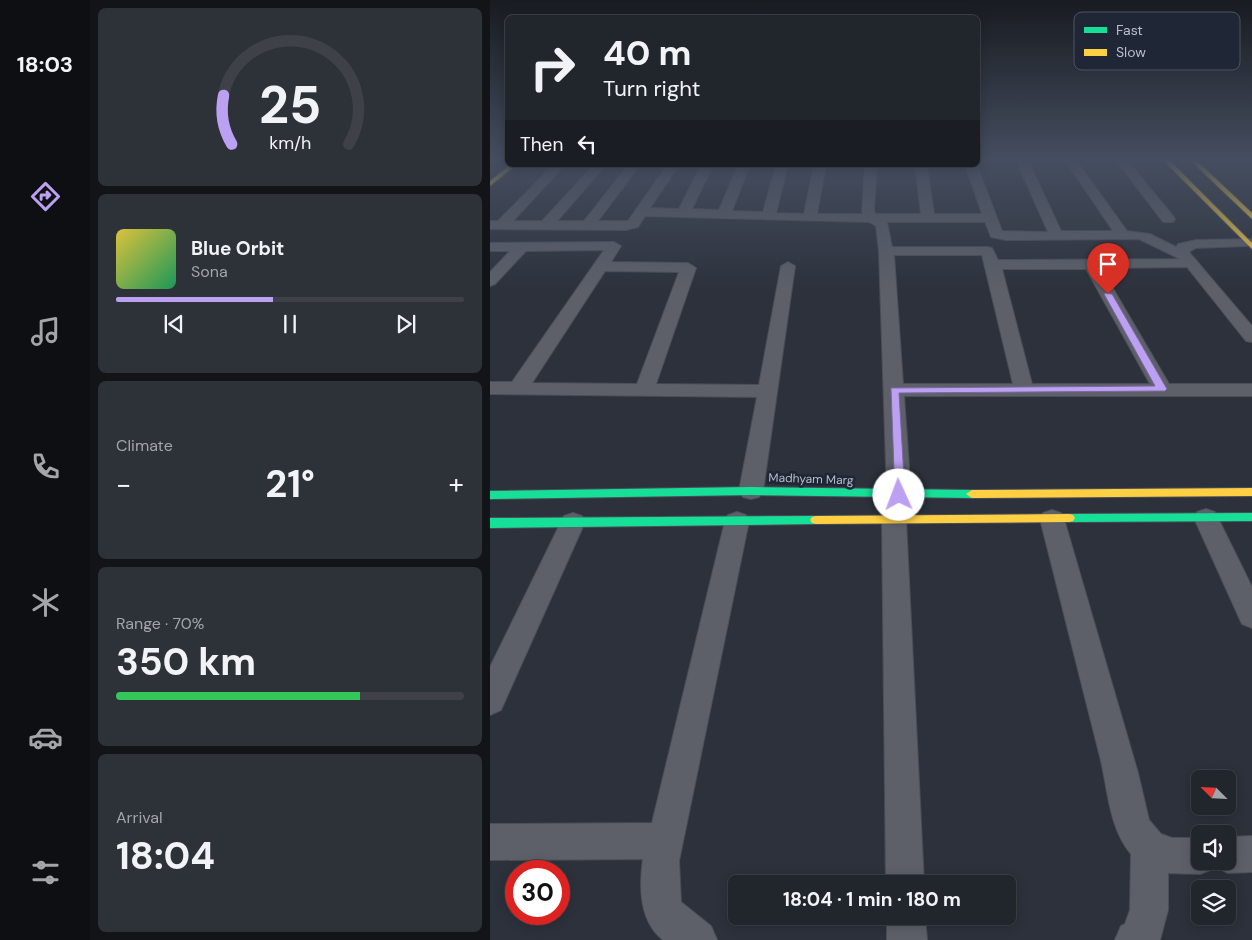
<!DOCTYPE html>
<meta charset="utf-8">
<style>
body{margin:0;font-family:"DM Sans",sans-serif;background:#2d3138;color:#f1f3f6;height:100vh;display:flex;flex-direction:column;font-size:19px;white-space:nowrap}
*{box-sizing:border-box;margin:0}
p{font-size:16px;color:#a2a5a9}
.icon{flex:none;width:28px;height:28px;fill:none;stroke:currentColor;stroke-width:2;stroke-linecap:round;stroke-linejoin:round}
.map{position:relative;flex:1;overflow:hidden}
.details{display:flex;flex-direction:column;gap:8px;padding:8px;background:#121418;width:400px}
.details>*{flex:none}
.hud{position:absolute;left:15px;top:15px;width:475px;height:152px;border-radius:8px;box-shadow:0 2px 12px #0003,0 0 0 1px #3e4248;background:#21252c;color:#f1f3f6;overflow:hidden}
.needle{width:32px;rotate:294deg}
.buttons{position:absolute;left:701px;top:770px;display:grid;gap:10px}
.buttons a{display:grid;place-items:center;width:45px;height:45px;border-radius:8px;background:#21252c;box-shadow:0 2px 12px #0003,0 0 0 1px #3e4248;font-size:25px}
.speed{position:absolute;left:15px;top:860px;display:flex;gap:10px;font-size:25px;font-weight:700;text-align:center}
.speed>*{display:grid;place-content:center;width:65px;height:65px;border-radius:50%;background:#21252c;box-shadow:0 2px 12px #0003,0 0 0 1px #3e4248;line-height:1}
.speed .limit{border:8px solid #d22;background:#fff;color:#111}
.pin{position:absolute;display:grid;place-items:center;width:42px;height:42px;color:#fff;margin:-51px -21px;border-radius:50% 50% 50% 0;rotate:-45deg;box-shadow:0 0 5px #0007}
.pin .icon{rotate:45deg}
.me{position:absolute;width:55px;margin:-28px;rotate:358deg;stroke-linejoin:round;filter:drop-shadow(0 0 4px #0008)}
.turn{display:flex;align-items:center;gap:18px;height:105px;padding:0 15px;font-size:22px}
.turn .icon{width:65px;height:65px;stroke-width:2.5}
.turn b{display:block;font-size:35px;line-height:42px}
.then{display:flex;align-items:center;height:48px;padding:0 15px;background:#0003;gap:10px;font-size:19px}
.big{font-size:38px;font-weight:700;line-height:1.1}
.details .tile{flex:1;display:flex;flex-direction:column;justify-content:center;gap:8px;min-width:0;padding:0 18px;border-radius:8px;background:#2d3138}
.details .dial{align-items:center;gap:0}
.dial svg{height:130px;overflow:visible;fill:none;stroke:#3e4248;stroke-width:7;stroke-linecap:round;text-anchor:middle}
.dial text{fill:#f1f3f6;stroke:none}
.song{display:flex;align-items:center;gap:15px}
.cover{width:60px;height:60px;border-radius:8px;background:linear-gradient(135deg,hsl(50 70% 55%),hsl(150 70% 35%))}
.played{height:5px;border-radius:2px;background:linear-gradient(90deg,#bca0f2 45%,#3e4248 45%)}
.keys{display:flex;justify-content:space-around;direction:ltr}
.heat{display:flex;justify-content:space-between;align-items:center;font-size:28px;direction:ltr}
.charge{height:8px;border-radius:4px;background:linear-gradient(90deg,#34c759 70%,#3e4248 0)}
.trip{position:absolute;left:238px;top:875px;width:288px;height:50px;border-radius:8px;background:#21252c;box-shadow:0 2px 12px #0003,0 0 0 1px #3e4248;font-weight:700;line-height:50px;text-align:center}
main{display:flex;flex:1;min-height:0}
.menu{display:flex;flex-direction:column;width:90px;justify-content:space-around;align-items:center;background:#0d0f12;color:#a2a5a9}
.menu .icon{width:35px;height:35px}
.menu .on{color:#bca0f2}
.menu b{font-size:22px;color:#f1f3f6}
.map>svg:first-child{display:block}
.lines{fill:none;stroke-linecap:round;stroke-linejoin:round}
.street-casing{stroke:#4a4e58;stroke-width:2}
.fast-casing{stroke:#4a4e58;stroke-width:2}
.slow-casing{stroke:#4a4e58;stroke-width:2}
.street{fill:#5d6069;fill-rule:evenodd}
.fast{fill:#16e098;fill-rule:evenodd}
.slow{fill:#ffcf43;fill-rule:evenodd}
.route{fill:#bca0f2;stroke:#7a689d}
.labels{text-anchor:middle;stroke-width:5;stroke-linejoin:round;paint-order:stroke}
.street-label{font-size:12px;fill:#b7bdcb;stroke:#1f2636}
.key{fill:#1f2636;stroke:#4d5363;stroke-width:1}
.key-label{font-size:14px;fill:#b7bdcb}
</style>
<main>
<nav class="menu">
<b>18:03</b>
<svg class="icon on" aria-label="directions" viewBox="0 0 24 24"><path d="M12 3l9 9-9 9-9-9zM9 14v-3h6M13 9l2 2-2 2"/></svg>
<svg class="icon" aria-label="music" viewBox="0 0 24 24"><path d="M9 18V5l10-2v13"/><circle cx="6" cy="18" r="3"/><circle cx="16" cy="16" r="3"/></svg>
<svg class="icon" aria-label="phone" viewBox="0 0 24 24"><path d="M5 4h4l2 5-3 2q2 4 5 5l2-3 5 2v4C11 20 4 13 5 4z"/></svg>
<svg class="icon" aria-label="climate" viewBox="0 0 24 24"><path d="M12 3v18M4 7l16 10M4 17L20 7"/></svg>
<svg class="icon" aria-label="car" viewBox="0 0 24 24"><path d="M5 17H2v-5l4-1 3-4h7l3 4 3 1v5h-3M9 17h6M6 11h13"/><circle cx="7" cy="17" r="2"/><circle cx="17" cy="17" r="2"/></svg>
<svg class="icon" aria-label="filters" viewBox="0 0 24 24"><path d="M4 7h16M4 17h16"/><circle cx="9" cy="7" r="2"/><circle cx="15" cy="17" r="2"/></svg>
</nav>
<section class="details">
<div class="tile dial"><svg viewBox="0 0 100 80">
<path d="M14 69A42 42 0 1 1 86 69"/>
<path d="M14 69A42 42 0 0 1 9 39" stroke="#bca0f2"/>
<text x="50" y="56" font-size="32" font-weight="700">25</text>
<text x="50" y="72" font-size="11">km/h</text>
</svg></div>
<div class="tile">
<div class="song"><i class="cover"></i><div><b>Blue Orbit</b><p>Sona</p></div></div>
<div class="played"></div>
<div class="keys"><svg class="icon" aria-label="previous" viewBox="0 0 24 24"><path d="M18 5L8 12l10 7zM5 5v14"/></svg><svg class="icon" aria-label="pause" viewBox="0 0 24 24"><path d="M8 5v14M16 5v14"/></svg><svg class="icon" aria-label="next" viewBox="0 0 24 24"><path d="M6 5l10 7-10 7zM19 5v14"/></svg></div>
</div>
<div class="tile"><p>Climate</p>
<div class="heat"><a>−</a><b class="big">21°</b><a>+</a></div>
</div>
<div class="tile"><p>Range · 70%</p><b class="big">350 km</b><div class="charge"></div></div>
<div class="tile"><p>Arrival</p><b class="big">18:04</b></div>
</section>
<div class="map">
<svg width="762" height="940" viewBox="0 0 762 940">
<rect width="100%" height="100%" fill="#2c313b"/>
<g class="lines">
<defs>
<g id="street">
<path d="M 526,160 L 538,160 L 571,231 L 623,231 L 575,160 L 586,160 L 637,231 L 660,234 L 686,247 L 688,244 L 706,240 L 762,239 L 762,245 L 757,246 L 706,248 L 699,252 L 762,326 L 762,342 L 756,341 L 697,267 L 611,268 L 679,384 L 762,384 L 762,396 L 414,396 L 421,495 L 417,501 L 409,503 L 401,501 L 397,495 L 389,251 L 386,226 L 379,222 L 155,216 L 148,227 L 136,230 L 0,229 L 0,221 L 8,221 L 63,165 L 75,165 L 23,221 L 52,221 L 104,165 L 116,165 L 67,221 L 94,221 L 138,165 L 150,165 L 108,221 L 138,221 L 177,165 L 189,165 L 160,208 L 189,209 L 211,165 L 223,165 L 202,209 L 229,210 L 248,165 L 260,165 L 242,211 L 273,212 L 286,165 L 298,165 L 286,213 L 314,214 L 324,165 L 336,165 L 327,214 L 373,214 L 372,211 L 375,165 L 387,165 L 384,211 L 386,214 L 431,214 L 425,165 L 437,165 L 444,214 L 492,214 L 475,165 L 487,165 L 512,231 L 558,232 ZM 397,222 L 495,222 L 501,237 L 516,240 L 649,239 L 690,259 L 508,260 L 502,248 L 497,247 L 402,247 ZM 404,255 L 492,255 L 523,384 L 413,384 ZM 512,269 L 596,269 L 660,384 L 542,384 Z"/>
<path d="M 626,160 L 637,160 L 683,216 L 685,219 L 683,222 L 673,222 Z"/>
<path d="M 124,242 L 131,246 L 121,262 L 198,263 L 206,268 L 166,384 L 269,385 L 291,266 L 298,262 L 305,266 L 273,491 L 269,497 L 261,499 L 253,497 L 249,491 L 267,397 L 0,394 L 0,382 L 22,382 L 114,250 L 36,251 L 5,284 L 0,286 L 0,272 L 20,251 L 0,251 L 0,243 ZM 115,271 L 189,272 L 147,384 L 42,383 Z"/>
<path d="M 716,509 L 725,512 L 762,587 L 762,628 L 752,624 L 704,518 L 707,512 Z"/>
<path d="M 562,510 L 571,513 L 574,519 L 648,773 L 659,820 L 671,834 L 682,838 L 710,838 L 710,861 L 738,861 L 738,837 L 762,836 L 762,872 L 738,873 L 724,866 L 723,869 L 710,874 L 678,873 L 678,910 L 670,940 L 625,940 L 631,926 L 635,924 L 640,910 L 641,854 C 618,827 618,786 609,753 C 589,675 570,597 550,519 L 553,513 Z"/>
<path d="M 404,511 L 413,514 L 416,520 L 434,884 L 396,884 L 392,520 L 395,514 Z"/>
<path d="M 247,512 L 256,515 L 259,521 L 189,861 L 191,902 L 221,926 L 227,940 L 173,940 C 149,921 149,887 153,859 L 0,860 L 0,824 L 162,823 L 235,521 L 238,515 Z"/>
<path d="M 83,513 L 92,516 L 95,522 L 11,710 L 0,715 L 0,667 L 71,522 L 74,516 Z"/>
<path d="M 397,916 L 435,916 L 437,940 L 397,940 Z"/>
</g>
<g id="fast">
<path d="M 261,487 L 482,490 L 488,494 L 482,498 L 261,495 L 0,499 L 0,491 Z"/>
<path d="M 762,513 L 762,521 L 579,522 L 575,521 L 573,518 L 575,515 L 579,514 Z"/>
<path d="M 326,516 L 330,517 L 332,520 L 330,523 L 326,524 L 0,528 L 0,518 Z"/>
</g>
<g id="slow">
<path d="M 673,160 L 679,160 L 762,243 L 762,249 Z"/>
<path d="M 700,160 L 706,160 L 762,213 L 762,219 Z"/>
<path d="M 20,165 L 26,165 L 0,186 L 0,181 Z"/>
<path d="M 762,488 L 762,496 L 482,498 L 476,494 L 482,490 Z"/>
<path d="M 579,514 L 583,515 L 585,518 L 583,521 L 579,522 L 326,524 L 322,523 L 320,520 L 322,517 L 326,516 Z"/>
</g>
</defs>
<use href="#street" class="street-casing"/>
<use href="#fast" class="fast-casing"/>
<use href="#slow" class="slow-casing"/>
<use href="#street" class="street"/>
<use href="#fast" class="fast"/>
<use href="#slow" class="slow"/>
</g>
<linearGradient id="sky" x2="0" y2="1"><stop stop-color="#181b20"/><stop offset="0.55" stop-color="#454e60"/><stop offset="1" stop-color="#454e60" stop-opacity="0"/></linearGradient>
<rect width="762" height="291" fill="url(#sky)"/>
<path class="route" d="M 615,293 L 622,294 L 677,389 L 675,391 L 409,393 L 415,495 L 413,498 L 405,498 L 401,388 L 665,386 L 614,294 Z"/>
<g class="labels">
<g class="street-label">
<text transform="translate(321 479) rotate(2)" y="4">Madhyam Marg</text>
</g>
</g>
<rect x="584" y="12" width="166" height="58" rx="8" class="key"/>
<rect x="594" y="27" width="23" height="6" fill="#16e098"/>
<rect x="594" y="49" width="23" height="7" fill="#ffcf43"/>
<g class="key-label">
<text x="626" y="35">Fast</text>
<text x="626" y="57">Slow</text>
</g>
</svg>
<div class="buttons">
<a><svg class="needle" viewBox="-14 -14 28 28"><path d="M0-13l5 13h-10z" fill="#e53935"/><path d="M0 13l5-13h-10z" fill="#a2a5a9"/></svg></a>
<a><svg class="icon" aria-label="sound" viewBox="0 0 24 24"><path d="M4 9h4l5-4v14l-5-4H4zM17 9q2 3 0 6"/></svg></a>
<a><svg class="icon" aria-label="layers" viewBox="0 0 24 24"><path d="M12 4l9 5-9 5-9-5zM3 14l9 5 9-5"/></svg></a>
</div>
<div class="speed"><div class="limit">30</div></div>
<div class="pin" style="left:618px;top:294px;background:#d93025"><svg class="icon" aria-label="arrive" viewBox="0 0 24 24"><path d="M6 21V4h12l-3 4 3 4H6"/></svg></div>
<svg class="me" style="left:409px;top:495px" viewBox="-20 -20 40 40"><circle r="19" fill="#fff"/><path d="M0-13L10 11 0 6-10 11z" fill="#bca0f2"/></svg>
<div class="trip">18:04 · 1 min · 180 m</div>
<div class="hud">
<div class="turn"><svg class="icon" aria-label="right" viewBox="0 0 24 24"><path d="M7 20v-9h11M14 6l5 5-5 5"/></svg><div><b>40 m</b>Turn right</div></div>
<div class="then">Then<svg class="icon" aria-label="left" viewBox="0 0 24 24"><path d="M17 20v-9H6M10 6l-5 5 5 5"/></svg></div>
</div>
</div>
</main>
